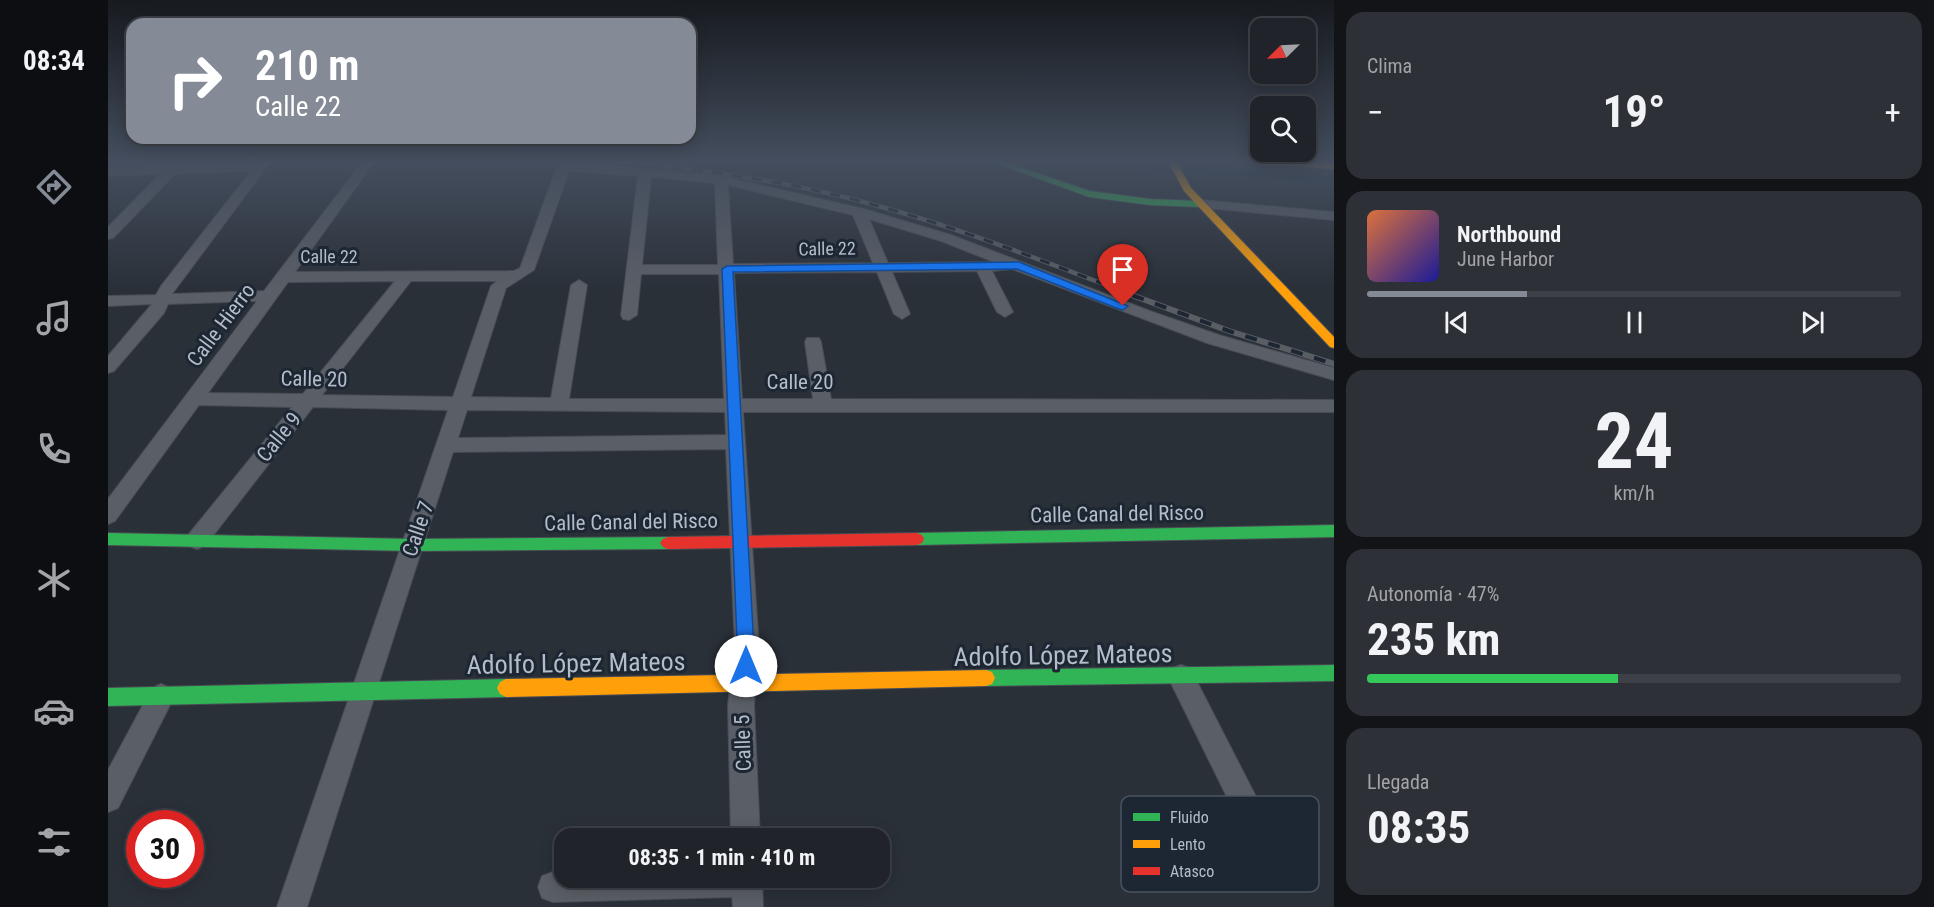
<!DOCTYPE html>
<html lang="es">
<meta charset="utf-8">
<style>
body{margin:0;font-family:"Roboto Condensed",sans-serif;background:#2d3036;color:#f1f3f6;height:100vh;display:flex;flex-direction:column;font-size:22px;white-space:nowrap}
*{box-sizing:border-box;margin:0}
p{font-size:20px;color:#a2a4a8}
.icon{flex:none;width:33px;height:33px;fill:none;stroke:currentColor;stroke-width:2;stroke-linecap:round;stroke-linejoin:round}
.map{position:relative;flex:1;overflow:hidden}
.side{display:flex;flex-direction:column;gap:12px;padding:12px;background:#121417;width:600px}
.side>*{flex:none}
.top-card{position:absolute;left:18px;top:18px;width:570px;height:126px;border-radius:18px;box-shadow:0 3px 15px #0003,0 0 0 2px #3d4147;background:#848b96;color:#fff;overflow:hidden}
.needle{width:39px;rotate:246deg}
.buttons{position:absolute;left:1142px;top:18px;display:grid;gap:12px}
.buttons a{display:grid;place-items:center;width:66px;height:66px;border-radius:12px;background:#20242a;box-shadow:0 3px 15px #0003,0 0 0 2px #3d4147;font-size:30px}
.speed{position:absolute;left:18px;top:810px;display:flex;gap:12px;font-size:30px;font-weight:700;text-align:center}
.speed>*{display:grid;place-content:center;width:78px;height:78px;border-radius:50%;background:#20242a;box-shadow:0 3px 15px #0003,0 0 0 2px #3d4147;line-height:1}
.speed .limit{border:9px solid #d22;background:#fff;color:#111}
.pin{position:absolute;display:grid;place-items:center;width:51px;height:51px;color:#fff;margin:-62px -26px;border-radius:50% 50% 50% 0;rotate:-45deg;box-shadow:0 0 6px #0007}
.pin .icon{rotate:45deg}
.me{position:absolute;width:66px;margin:-33px;rotate:0deg;stroke-linejoin:round;filter:drop-shadow(0 0 4px #0008)}
.turn{display:flex;align-items:center;gap:21px;height:126px;padding:0 30px;font-size:27px}
.turn .icon{width:78px;height:78px;stroke-width:2.5}
.turn b{display:block;font-size:42px;line-height:51px}
.big{font-size:45px;font-weight:700;line-height:1.1}
.side .widget{flex:1;display:flex;flex-direction:column;justify-content:center;gap:9px;min-width:0;padding:0 21px;border-radius:18px;background:#2d3036}
.side .dial{align-items:center;gap:0}
.dial b{font-size:78px;line-height:1}
.song{display:flex;align-items:center;gap:18px}
.cover{width:72px;height:72px;border-radius:9px;background:linear-gradient(135deg,hsl(20 70% 55%),hsl(240 70% 35%))}
.played{height:6px;border-radius:3px;background:linear-gradient(90deg,#848b96 30%,#3d4147 30%)}
.keys{display:flex;justify-content:space-around;direction:ltr}
.heat{display:flex;justify-content:space-between;align-items:center;font-size:33px;direction:ltr}
.charge{height:9px;border-radius:4px;background:linear-gradient(90deg,#34c759 47%,#3d4147 0)}
.trip{position:absolute;left:446px;top:828px;width:336px;height:60px;border-radius:18px;background:#20242a;box-shadow:0 3px 15px #0003,0 0 0 2px #3d4147;font-weight:700;line-height:60px;text-align:center}
main{display:flex;flex:1;min-height:0}
.tab-bar{display:flex;flex-direction:column;width:108px;justify-content:space-around;align-items:center;background:#0d0e11;color:#a2a4a8}
.tab-bar .icon{width:42px;height:42px}
.tab-bar .active{color:#848b96}
.tab-bar b{font-size:27px;color:#f1f3f6}
.map>svg:first-child{display:block}
.lines{fill:none;stroke-linecap:round;stroke-linejoin:round}
.canal{fill:#19273c;fill-rule:evenodd}
.street-casing{stroke:#484c55;stroke-width:2}
.fast-casing{stroke:#484c55;stroke-width:2}
.slow-casing{stroke:#484c55;stroke-width:2}
.jam-casing{stroke:#484c55;stroke-width:2}
.street{fill:#5a5e66;fill-rule:evenodd}
.fast{fill:#30b455;fill-rule:evenodd}
.slow{fill:#ff9f0a;fill-rule:evenodd}
.jam{fill:#e5322d;fill-rule:evenodd}
.rail-far1-casing{stroke:#595d64;stroke-width:4.5}
.rail-casing{stroke:#595d64;stroke-width:6}
.rail-far1{stroke:#1d2633;stroke-width:3;stroke-dasharray:10;stroke-linecap:butt}
.rail{stroke:#1d2633;stroke-width:4;stroke-dasharray:12;stroke-linecap:butt}
.route{fill:#1a73e8;stroke:#114b97;stroke-width:1.5}
.labels{text-anchor:middle;stroke-width:6;stroke-linejoin:round;paint-order:stroke}
.far-street-label{font-size:18px;fill:#b4bcc9;stroke:#1d2633}
.street-label{font-size:21px;fill:#b4bcc9;stroke:#1d2633}
.near-street-label{font-size:26px;fill:#b4bcc9;stroke:#1d2633}
.key{fill:#1d2633;stroke:#4a5360;stroke-width:1.5}
.key-label{font-size:16px;fill:#b4bcc9}
</style>
<main>
<nav class="tab-bar">
<b>08:34</b>
<svg class="icon active" aria-label="directions" viewBox="0 0 24 24"><path d="M12 3l9 9-9 9-9-9zM9 14v-3h6M13 9l2 2-2 2"/></svg>
<svg class="icon" aria-label="music" viewBox="0 0 24 24"><path d="M9 18V5l10-2v13"/><circle cx="6" cy="18" r="3"/><circle cx="16" cy="16" r="3"/></svg>
<svg class="icon" aria-label="phone" viewBox="0 0 24 24"><path d="M5 4h4l2 5-3 2q2 4 5 5l2-3 5 2v4C11 20 4 13 5 4z"/></svg>
<svg class="icon" aria-label="climate" viewBox="0 0 24 24"><path d="M12 3v18M4 7l16 10M4 17L20 7"/></svg>
<svg class="icon" aria-label="car" viewBox="0 0 24 24"><path d="M5 17H2v-5l4-1 3-4h7l3 4 3 1v5h-3M9 17h6M6 11h13"/><circle cx="7" cy="17" r="2"/><circle cx="17" cy="17" r="2"/></svg>
<svg class="icon" aria-label="filters" viewBox="0 0 24 24"><path d="M4 7h16M4 17h16"/><circle cx="9" cy="7" r="2"/><circle cx="15" cy="17" r="2"/></svg>
</nav>
<div class="map">
<svg width="1226" height="907" viewBox="0 0 1226 907">
<rect width="100%" height="100%" fill="#2a3038"/>
<g class="lines">
<path class="canal" d="M 957,161 L 1003,161 L 1226,177 L 1226,183 L 963,164 Z"/>
<defs>
<g id="street">
<path d="M 151,161 L 163,161 L 64,294 L 156,291 L 255,161 L 267,161 L 187,272 L 406,271 L 412,268 L 447,172 L 453,165 L 467,163 L 613,176 L 756,209 L 843,235 L 1042,311 L 1111,335 L 1226,368 L 1226,380 L 1099,343 L 904,269 L 884,271 L 905,312 L 897,317 L 889,312 L 869,271 L 784,272 L 802,314 L 794,319 L 786,314 L 769,272 L 626,273 L 634,399 L 705,399 L 697,342 L 699,338 L 711,338 L 713,342 L 723,399 L 1226,400 L 1226,412 L 635,412 L 651,647 L 646,705 L 652,838 L 623,838 L 620,705 L 627,647 L 618,449 L 345,452 L 199,907 L 169,907 L 340,410 L 205,407 L 97,546 L 89,549 L 81,546 L 78,540 L 81,534 L 184,407 L 91,405 L 7,521 L 0,524 L 0,499 L 149,301 L 60,304 L 56,313 L 6,371 L 0,373 L 0,356 L 44,304 L 0,306 L 0,296 L 48,295 L 53,286 L 143,171 L 67,174 L 5,238 L 0,239 L 0,227 L 52,174 L 0,176 L 0,168 L 149,163 ZM 461,171 L 530,176 L 513,315 L 515,319 L 521,320 L 529,315 L 533,274 L 611,274 L 616,399 L 461,399 L 479,285 L 471,280 L 463,285 L 443,398 L 363,397 L 398,288 L 426,270 ZM 543,177 L 607,183 L 610,265 L 534,265 ZM 620,185 L 745,215 L 765,263 L 625,264 ZM 761,219 L 833,241 L 886,262 L 780,263 ZM 287,281 L 195,394 L 100,393 L 180,282 ZM 303,281 L 389,281 L 383,286 L 345,397 L 214,395 ZM 359,410 L 617,412 L 618,435 L 350,438 Z"/>
<path d="M 1093,200 L 1226,212 L 1226,220 L 1088,207 L 1086,204 L 1088,201 Z"/>
<path d="M 1073,665 L 1082,668 L 1165,830 L 1170,840 L 1165,850 L 1155,855 L 1145,850 L 1060,677 L 1064,668 Z"/>
<path d="M 53,684 L 62,688 L 66,697 L 10,808 L 0,812 L 0,770 L 44,688 Z"/>
<path d="M 456,871 L 456,878 L 654,878 L 655,907 L 625,907 L 624,897 L 445,902 L 434,898 L 430,887 L 434,876 L 445,872 Z"/>
</g>
<g id="fast">
<path d="M 882,161 L 893,161 L 982,191 L 1042,199 L 1093,201 L 1098,204 L 1093,207 L 1042,205 L 981,197 Z"/>
<path d="M 1226,525 L 1226,537 L 809,545 L 804,543 L 802,539 L 804,535 L 809,533 Z"/>
<path d="M 0,533 L 305,539 L 560,537 L 565,539 L 568,543 L 565,547 L 560,549 L 305,551 L 0,545 Z"/>
<path d="M 1226,665 L 1226,681 L 878,686 L 872,684 L 869,678 L 872,672 L 878,670 Z"/>
<path d="M 398,679 L 404,682 L 407,688 L 404,694 L 398,697 L 0,706 L 0,688 Z"/>
</g>
<g id="slow">
<path d="M 1060,161 L 1068,161 L 1083,188 L 1226,337 L 1226,348 L 1222,347 L 1076,191 Z"/>
<path d="M 1145,161 L 1226,163 L 1226,169 L 1149,164 Z"/>
<path d="M 878,670 L 884,672 L 887,678 L 884,684 L 878,686 L 398,697 L 392,694 L 389,688 L 392,682 L 398,679 Z"/>
</g>
<path id="jam" d="M 809,533 L 814,535 L 816,539 L 814,543 L 809,545 L 560,549 L 555,547 L 552,543 L 555,539 L 560,537 Z"/>
</defs>
<use href="#street" class="street-casing"/>
<use href="#fast" class="fast-casing"/>
<use href="#slow" class="slow-casing"/>
<use href="#jam" class="jam-casing"/>
<use href="#street" class="street"/>
<use href="#fast" class="fast"/>
<use href="#slow" class="slow"/>
<use href="#jam" class="jam"/>
<defs>
<path id="rail-far1" d="M 505,161 C 596,169 686,182 774,207 C 853,229 930,259 1006,288"/>
<path id="rail" d="M 1002,287 L 1121,331 L 1226,364"/>
</defs>
<use href="#rail-far1" class="rail-far1-casing"/>
<use href="#rail" class="rail-casing"/>
<use href="#rail-far1" class="rail-far1"/>
<use href="#rail" class="rail"/>
</g>
<linearGradient id="sky" x2="0" y2="1"><stop stop-color="#171a1f"/><stop offset="0.56" stop-color="#444e5e"/><stop offset="1" stop-color="#444e5e" stop-opacity="0"/></linearGradient>
<rect width="1226" height="288" fill="url(#sky)"/>
<path class="route" d="M 911,262 L 1020,306 L 1015,310 L 1011,309 L 909,269 L 625,272 L 647,666 L 644,672 L 638,675 L 632,672 L 630,666 L 614,269 L 619,266 Z"/>
<g class="labels">
<g class="far-street-label">
<text transform="translate(719 249) rotate(-1)" y="6">Calle 22</text>
<text x="221" y="263">Calle 22</text>
</g>
<g class="street-label">
<text transform="translate(113 325) rotate(-53)" y="7">Calle Hierro</text>
<text transform="translate(206 379) rotate(1)" y="7">Calle 20</text>
<text x="692" y="389">Calle 20</text>
<text transform="translate(171 437) rotate(-51)" y="7">Calle 9</text>
<text transform="translate(1009 514) rotate(-1)" y="7">Calle Canal del Risco</text>
<text transform="translate(523 522) rotate(-1)" y="7">Calle Canal del Risco</text>
<text transform="translate(310 529) rotate(-71)" y="7">Calle 7</text>
<text transform="translate(635 743) rotate(-92)" y="7">Calle 5</text>
</g>
<g class="near-street-label">
<text transform="translate(955 655) rotate(-1)" y="9">Adolfo López Mateos</text>
<text transform="translate(468 663) rotate(-1)" y="9">Adolfo López Mateos</text>
</g>
</g>
<rect x="1013" y="796" width="198" height="96" rx="9" class="key"/>
<rect x="1025" y="813" width="27" height="8" fill="#30b455"/>
<rect x="1025" y="840" width="27" height="8" fill="#ff9f0a"/>
<rect x="1025" y="867" width="27" height="8" fill="#e5322d"/>
<g class="key-label">
<text x="1062" y="823">Fluido</text>
<text x="1062" y="850">Lento</text>
<text x="1062" y="877">Atasco</text>
</g>
</svg>
<div class="buttons">
<a><svg class="needle" viewBox="-14 -14 28 28"><path d="M0-13l5 13h-10z" fill="#e53935"/><path d="M0 13l5-13h-10z" fill="#a2a4a8"/></svg></a>
<a><svg class="icon" aria-label="search" viewBox="0 0 24 24"><circle cx="10" cy="10" r="6"/><path d="M15 15l6 6"/></svg></a>
</div>
<div class="speed"><div class="limit">30</div></div>
<div class="pin" style="left:1015px;top:306px;background:#d93025"><svg class="icon" aria-label="arrive" viewBox="0 0 24 24"><path d="M6 21V4h12l-3 4 3 4H6"/></svg></div>
<svg class="me" style="left:638px;top:666px" viewBox="-20 -20 40 40"><circle r="19" fill="#fff"/><path d="M0-13L10 11 0 6-10 11z" fill="#1a73e8"/></svg>
<div class="trip">08:35 · 1 min · 410 m</div>
<div class="top-card">
<div class="turn"><svg class="icon" aria-label="right" viewBox="0 0 24 24"><path d="M7 20v-9h11M14 6l5 5-5 5"/></svg><div><b>210 m</b>Calle 22</div></div>
</div>
</div>
<section class="side">
<div class="widget"><p>Clima</p>
<div class="heat"><a>−</a><b class="big">19°</b><a>+</a></div>
</div>
<div class="widget">
<div class="song"><i class="cover"></i><div><b>Northbound</b><p>June Harbor</p></div></div>
<div class="played"></div>
<div class="keys"><svg class="icon" aria-label="previous" viewBox="0 0 24 24"><path d="M18 5L8 12l10 7zM5 5v14"/></svg><svg class="icon" aria-label="pause" viewBox="0 0 24 24"><path d="M8 5v14M16 5v14"/></svg><svg class="icon" aria-label="next" viewBox="0 0 24 24"><path d="M6 5l10 7-10 7zM19 5v14"/></svg></div>
</div>
<div class="widget dial"><b>24</b><p>km/h</p></div>
<div class="widget"><p>Autonomía · 47%</p><b class="big">235 km</b><div class="charge"></div></div>
<div class="widget"><p>Llegada</p><b class="big">08:35</b></div>
</section>
</main>
